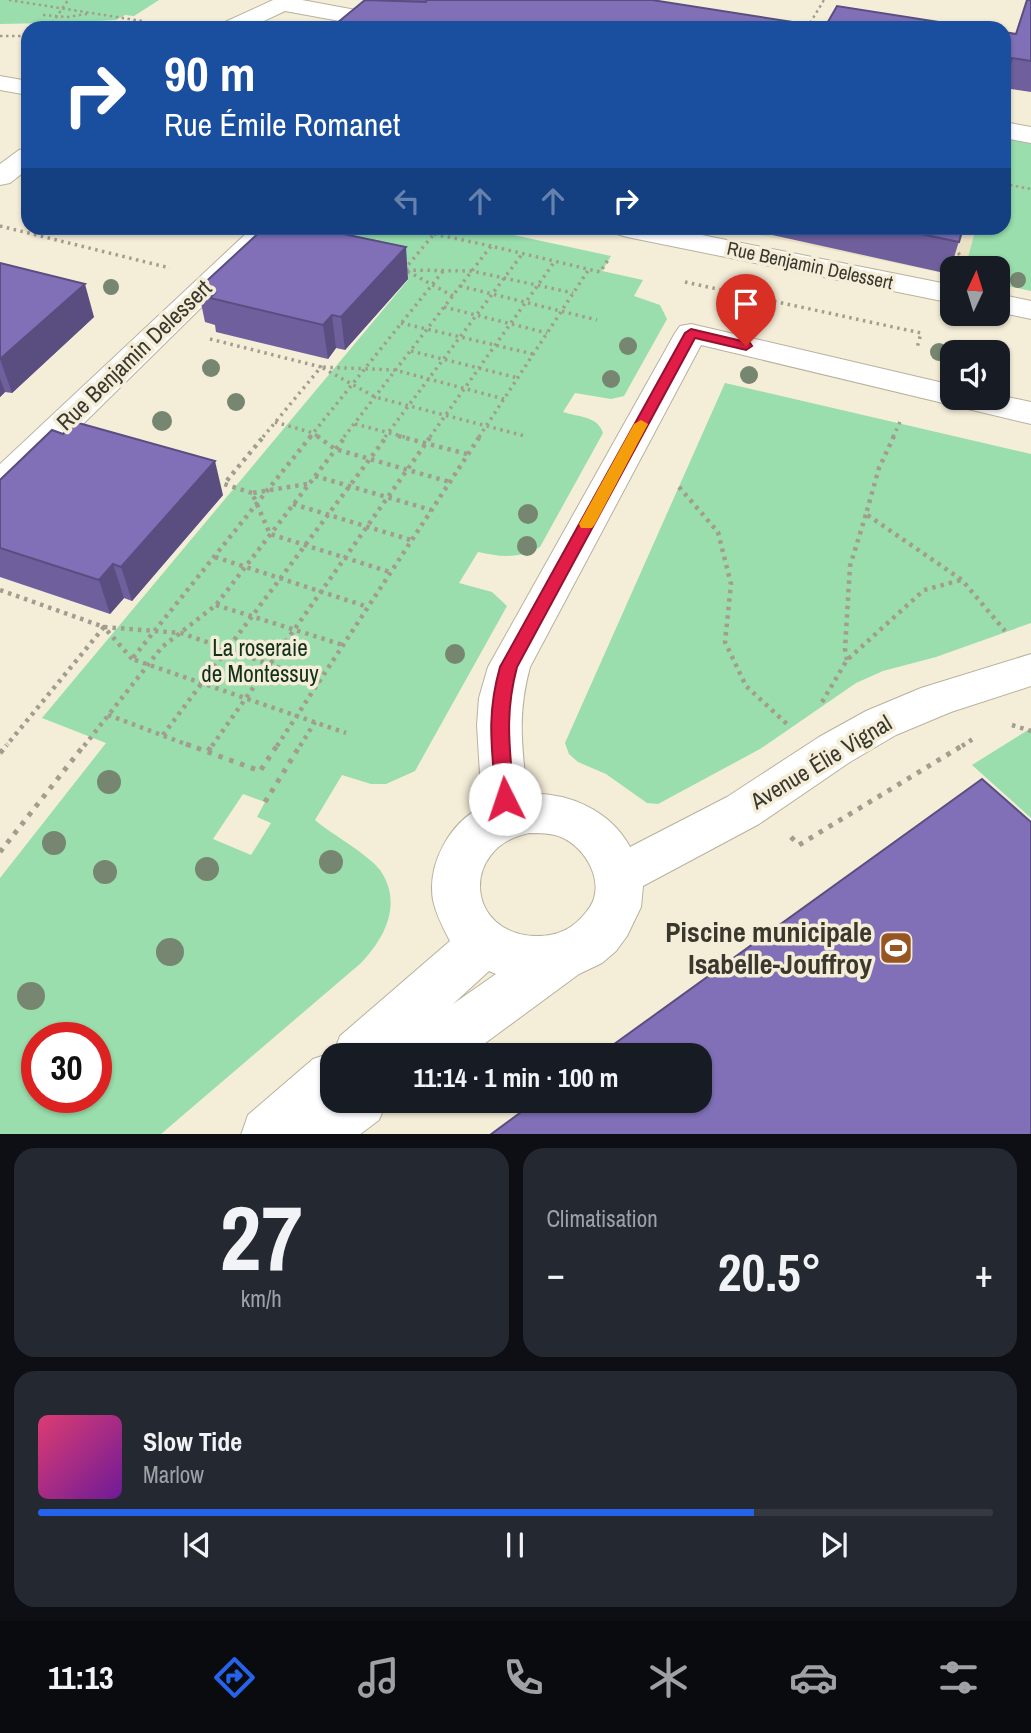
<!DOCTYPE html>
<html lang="fr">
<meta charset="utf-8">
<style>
body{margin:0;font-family:"Archivo Narrow",sans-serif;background:#242831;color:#f1f3f6;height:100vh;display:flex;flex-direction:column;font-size:26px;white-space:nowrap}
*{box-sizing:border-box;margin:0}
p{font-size:23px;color:#9ea1a6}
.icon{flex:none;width:38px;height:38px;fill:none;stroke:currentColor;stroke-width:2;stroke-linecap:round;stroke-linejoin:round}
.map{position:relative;height:1134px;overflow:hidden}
.panel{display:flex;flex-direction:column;gap:14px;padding:14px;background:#0d0f14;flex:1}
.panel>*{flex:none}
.banner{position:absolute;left:21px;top:21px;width:990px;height:214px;border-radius:21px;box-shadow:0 2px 5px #0004;background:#1a4fa0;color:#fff;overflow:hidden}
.needle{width:46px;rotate:4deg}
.controls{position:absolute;left:940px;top:256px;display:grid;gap:14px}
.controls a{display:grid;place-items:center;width:70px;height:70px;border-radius:14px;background:#171b24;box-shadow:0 2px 5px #0004;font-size:35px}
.speed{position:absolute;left:21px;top:1022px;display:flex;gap:14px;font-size:35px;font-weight:700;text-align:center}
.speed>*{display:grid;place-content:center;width:91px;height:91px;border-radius:50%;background:#171b24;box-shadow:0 2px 5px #0004;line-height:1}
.speed .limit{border:10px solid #d22;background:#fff;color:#111}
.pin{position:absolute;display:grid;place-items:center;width:60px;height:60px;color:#fff;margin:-72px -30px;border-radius:50% 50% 50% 0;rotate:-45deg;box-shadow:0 0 7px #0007}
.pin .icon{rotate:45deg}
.me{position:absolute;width:77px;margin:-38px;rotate:356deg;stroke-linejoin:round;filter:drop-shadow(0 0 5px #0008)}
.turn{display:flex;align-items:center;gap:24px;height:147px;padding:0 28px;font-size:32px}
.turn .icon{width:91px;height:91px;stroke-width:2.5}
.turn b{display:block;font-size:49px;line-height:60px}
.lanes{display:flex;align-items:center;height:66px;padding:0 28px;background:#0003;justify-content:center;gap:35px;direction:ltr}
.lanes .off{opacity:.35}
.big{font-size:52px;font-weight:700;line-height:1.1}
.panel .tile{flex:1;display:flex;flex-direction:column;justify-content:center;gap:10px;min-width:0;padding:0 24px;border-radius:21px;background:#242831}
.panel .dial{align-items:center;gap:0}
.dial b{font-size:91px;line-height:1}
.song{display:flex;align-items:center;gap:21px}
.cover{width:84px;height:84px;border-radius:10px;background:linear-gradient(135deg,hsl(340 70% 55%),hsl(280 70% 35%))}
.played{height:7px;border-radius:4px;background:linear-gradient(90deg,#2563eb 75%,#363941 75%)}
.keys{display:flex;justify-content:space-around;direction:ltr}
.heat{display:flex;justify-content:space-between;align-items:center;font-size:38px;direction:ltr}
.panel .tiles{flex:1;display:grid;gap:14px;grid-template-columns:1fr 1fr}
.tile:last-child{grid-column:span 2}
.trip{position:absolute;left:320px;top:1043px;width:392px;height:70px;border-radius:21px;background:#171b24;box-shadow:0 2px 5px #0004;font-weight:700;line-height:70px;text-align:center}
.tabs{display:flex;height:112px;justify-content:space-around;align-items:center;background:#090b0e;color:#9ea1a6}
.tabs .icon{width:49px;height:49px}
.tabs .selected{color:#2563eb}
.tabs b{font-size:32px;color:#f1f3f6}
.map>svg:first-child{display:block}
.built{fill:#eae1c4}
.green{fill:#99deac;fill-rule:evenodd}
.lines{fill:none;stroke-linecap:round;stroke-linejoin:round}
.minor-casing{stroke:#b8b19d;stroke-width:2}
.path-far3{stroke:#a29d8e;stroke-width:2.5;stroke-dasharray:2.5 3.5;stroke-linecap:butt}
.path-far2{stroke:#a29d8e;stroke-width:3.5;stroke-dasharray:2.5 4.5;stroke-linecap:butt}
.path-far1{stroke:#a29d8e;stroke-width:4.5;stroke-dasharray:3.5 5;stroke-linecap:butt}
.path{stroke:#a29d8e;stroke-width:5;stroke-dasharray:4.5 7;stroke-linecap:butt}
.minor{fill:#fff;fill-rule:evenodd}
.tree{fill:#778671}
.wall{fill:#6f609d}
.shaded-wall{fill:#5a4e80}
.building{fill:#8170b7;stroke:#5a4e80;stroke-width:2}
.route{fill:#e11d48;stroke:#92132f;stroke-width:2}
.slow{fill:#f59e0b}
.labels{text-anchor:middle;stroke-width:7;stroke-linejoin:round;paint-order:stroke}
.far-street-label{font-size:19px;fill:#3a372f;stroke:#f4edd8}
.street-label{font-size:23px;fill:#3a372f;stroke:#f4edd8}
.park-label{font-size:23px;fill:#11311c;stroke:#f4edd8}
.near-poi-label{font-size:28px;font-weight:bold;fill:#3a372f;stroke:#f4edd8;text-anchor:end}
</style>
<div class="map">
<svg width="1031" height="1135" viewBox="0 0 1031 1135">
<rect width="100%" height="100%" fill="#f4edd8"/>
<path class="built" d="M 725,228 L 976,228 L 965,268 L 952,268 L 952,275 Z"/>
<g class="green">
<path d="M 0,0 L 159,0 L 134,16 L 125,15 L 116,20 L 57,23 L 54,28 L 45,28 L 47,23 L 0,24 Z"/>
<path d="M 1005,136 L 1031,140 L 1031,291 L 998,284 L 998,268 L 965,268 L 976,228 L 1004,228 Z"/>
<path d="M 310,228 L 482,228 L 611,256 L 602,271 L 643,280 L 634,296 L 660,305 L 667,319 L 624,396 L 611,399 L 575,393 L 563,412 C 578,417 598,416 603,433 L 540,547 C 519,559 501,557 478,552 L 459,583 L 492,592 L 507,606 L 415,771 L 386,784 L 371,784 L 342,775 L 315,820 C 331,834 368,854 380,870 C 403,903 385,938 361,963 L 161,1134 L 0,1134 L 0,878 L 106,743 L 42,718 L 408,280 ZM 243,794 L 265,802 L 257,817 L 271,823 L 251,855 L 213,839 ZM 37,1038 L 96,1038 L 96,1097 L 37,1097 Z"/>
<path d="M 725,383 L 1031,454 L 1031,623 L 936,657 L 883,671 L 856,683 L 760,749 L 658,804 L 647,803 L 606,774 L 578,762 L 569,754 L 565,743 Z"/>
<path d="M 1031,728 L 1031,818 L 972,765 Z"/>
</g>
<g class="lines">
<defs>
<g id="minor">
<path d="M 273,0 L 302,0 L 415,21 L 423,23 L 426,28 L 378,28 L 285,11 L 249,28 L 220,28 L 223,23 Z"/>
<path d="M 0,76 L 28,81 L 28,95 L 0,90 Z"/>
<path d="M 1004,122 L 1031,127 L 1031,143 L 1004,138 Z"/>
<path d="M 28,148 L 28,169 L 10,183 L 0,185 L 0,164 L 19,150 Z"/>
<path d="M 252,228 L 282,228 L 13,493 L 0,496 L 0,464 Z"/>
<path d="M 613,228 L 667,228 L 952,285 L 952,303 L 627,237 L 617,234 Z"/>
<path d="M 998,294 L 1031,301 L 1031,319 L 998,312 Z"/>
<path d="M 691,324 L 952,385 L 952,397 L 998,397 L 998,395 L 1031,402 L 1031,424 L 701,345 L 530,667 C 517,715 522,746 527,794 C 568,792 610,810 630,847 L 727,797 L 819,737 L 866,711 L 921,688 L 1031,654 L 1031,686 L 951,712 L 896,735 L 850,762 L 759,824 L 643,886 L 641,907 L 627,936 L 616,951 L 602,963 L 579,974 L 469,1055 L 332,1055 L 332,1101 L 387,1101 L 379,1120 L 359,1135 L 241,1135 L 248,1115 L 313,1059 L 334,1052 L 340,1036 L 450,941 C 443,928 436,914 433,900 C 427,864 450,822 482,807 L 477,725 L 479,698 L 488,667 L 675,333 L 680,326 ZM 529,833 C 539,833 552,833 561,837 C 587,848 608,886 587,911 C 574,928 559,936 537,936 C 465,935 460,847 529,833 ZM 489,971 L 496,974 L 453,1004 Z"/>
</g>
</defs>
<use href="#minor" class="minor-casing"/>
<g class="path-far3">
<path d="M 9,0 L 142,21"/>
<path d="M 43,15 L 67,17 L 87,14"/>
<path d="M 49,28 L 68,0"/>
<path d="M 97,28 L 134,22"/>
<path d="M 807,28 L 824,0"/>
<path d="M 0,36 L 28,36"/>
<path d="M 1004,184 L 1031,189"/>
</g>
<g class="path-far2">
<path d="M 0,226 L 170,268"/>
<path d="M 427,228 L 438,230 L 434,234"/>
<path d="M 434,234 L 491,246"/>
<path d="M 958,253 L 971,264"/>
<path d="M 404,270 L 434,234"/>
<path d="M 685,282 L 921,333 L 917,348"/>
<path d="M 460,286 L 597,320"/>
<path d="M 453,296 L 405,270 L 472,271 L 573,293"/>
<path d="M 444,307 L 547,333"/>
<path d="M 401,323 L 533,354"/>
<path d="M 210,339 L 321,367 L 263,437"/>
<path d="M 411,351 L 518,378"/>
<path d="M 504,399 L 395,370 L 321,367 L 375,397 L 525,436"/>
<path d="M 275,422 L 313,433 L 319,437"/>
<path d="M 355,424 L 405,437"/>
<path d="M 310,437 L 444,270"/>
<path d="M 344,437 L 491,246 L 600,272 L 608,260"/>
<path d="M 385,437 L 523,253"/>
<path d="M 430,437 L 555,261"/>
<path d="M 479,437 L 589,269"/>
<path d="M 893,437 L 900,422"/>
</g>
<g class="path-far1">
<path d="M 311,436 L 132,659 L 346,733"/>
<path d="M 317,436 L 335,449 L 450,482"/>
<path d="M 398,436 L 467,454"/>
<path d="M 894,436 L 879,468 L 866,514 L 962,580 L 1005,631"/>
<path d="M 315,476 L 431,510"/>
<path d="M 307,484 L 252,493 L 270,534 L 390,572"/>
<path d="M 679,487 L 718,532 L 731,584 L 725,642 L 746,686 L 787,724"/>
<path d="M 252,493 L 224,484 L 264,436"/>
<path d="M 293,504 L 411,540"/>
<path d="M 215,557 L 368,607"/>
<path d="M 0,590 L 104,627 L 6,746"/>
<path d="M 216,605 L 343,645"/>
<path d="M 132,659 L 104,627 L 181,633 L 320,682"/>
<path d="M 847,660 L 845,649 L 850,566 L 866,514"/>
<path d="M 822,702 L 847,660 L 924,590 L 961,580"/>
<path d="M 108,715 L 191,746"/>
<path d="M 1012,725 L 1031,731"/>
<path d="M 163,735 L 387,436"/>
<path d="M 84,746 L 162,647 L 216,605 L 346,436"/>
<path d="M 212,746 L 431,436"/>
<path d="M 277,746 L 480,436"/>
<path d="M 300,746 L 315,722"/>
<path d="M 962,746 L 976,737"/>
</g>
<g class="path">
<path d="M 186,744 L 260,771 L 278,744"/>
<path d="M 208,751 L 213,744"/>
<path d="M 0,753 L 8,744"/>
<path d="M 265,802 L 301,744"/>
<path d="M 791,837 L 799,845 L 965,744"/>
<path d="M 0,852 L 85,744"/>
</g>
<use href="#minor" class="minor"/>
</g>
<g class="tree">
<circle cx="1018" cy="280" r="8"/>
<circle cx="111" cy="287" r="8"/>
<circle cx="762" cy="309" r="9"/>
<circle cx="628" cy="346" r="9"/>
<circle cx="939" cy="352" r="9"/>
<circle cx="211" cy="368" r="9"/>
<circle cx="749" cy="375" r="9"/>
<circle cx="611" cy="379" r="9"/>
<circle cx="236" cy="402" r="9"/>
<circle cx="162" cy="421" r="10"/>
<circle cx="528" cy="514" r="10"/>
<circle cx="527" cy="546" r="10"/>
<circle cx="455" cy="654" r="10"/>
<circle cx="109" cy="782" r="12"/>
<circle cx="54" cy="843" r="12"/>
<circle cx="331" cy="862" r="12"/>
<circle cx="207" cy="869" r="12"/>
<circle cx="105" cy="872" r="12"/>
<circle cx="170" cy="952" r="14"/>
<circle cx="31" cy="996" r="14"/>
</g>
<g class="wall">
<path d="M 382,0 L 652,0 L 825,27 L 331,28 Z"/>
<path d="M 1031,0 L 1031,92 L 1004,88 L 1004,32 L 1016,34 Z"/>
<path d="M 741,228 L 963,228 L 949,274 Z"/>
<path d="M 0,263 L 94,317 L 12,393 L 5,392 L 0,397 Z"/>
<path d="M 408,279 L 345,350 L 336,348 L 328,359 L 216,332 L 215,325 L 205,322 L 198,289 Z"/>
<path d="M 0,480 L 223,495 L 132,601 L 124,598 L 110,614 L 0,577 Z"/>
</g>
<g class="shaded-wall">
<path d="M 406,247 L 408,279 L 345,350 L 341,317 Z"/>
<path d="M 85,284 L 94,317 L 12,393 L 0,359 Z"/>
<path d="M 332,315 L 336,348 L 328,359 L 323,325 Z"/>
<path d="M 0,378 L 5,392 L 0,397 Z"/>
<path d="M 215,461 L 223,495 L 132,601 L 121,567 Z"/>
<path d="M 113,564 L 124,598 L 110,614 L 99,580 Z"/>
</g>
<g class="building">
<path d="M 365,0 L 426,2 L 426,0 L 652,0 L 825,27 L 837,6 L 977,28 L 331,28 Z"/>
<path d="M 1027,0 L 1031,0 L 1031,61 L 1012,58 L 1004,80 L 1004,32 L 1016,34 Z"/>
<path d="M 264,228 L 315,228 L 406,247 L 341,317 L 332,315 L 323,325 L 210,298 L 215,293 L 198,289 Z"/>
<path d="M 893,228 L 963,228 L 959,242 Z"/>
<path d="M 0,263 L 85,284 L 0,359 Z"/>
<path d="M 75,422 L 215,461 L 121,567 L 113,564 L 99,580 L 0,548 L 0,480 L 52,430 L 63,434 Z"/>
<path d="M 982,779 L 1031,822 L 1031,1135 L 490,1135 L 536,1101 L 700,1101 L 700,1055 L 599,1055 Z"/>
</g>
<path class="route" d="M 691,329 L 750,343 L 752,346 L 746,350 L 695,338 L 517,667 C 504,716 510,749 514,799 L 512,805 L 505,807 L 498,805 L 496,799 C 492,749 486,716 500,667 L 685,333 Z"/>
<path class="slow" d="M 641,420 L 648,424 L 595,524 L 592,528 L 581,528 L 579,524 L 634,424 Z"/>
<defs>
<symbol id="stadium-square" viewBox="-11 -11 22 22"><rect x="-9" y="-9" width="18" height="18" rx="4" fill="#975524" stroke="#f4edd8"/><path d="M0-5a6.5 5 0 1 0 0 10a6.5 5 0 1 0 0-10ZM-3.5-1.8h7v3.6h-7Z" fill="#fff"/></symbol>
</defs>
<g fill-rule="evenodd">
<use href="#stadium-square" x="877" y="929" width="38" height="38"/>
</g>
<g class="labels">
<g class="far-street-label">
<text transform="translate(810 265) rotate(12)" y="7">Rue Benjamin Delessert</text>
</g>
<g class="street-label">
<text transform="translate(134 355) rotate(-44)" y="8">Rue Benjamin Delessert</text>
<text transform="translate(821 762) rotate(-31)" y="8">Avenue Élie Vignal</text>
</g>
<g class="park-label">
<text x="260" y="656">La roseraie<tspan x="260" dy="26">de Montessuy</tspan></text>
</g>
<g class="near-poi-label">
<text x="872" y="942">Piscine municipale<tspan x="872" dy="32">Isabelle-Jouffroy</tspan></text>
</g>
</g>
</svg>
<div class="controls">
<a><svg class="needle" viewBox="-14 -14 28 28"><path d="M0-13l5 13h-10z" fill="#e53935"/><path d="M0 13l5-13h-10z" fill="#9ea1a6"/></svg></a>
<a><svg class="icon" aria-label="sound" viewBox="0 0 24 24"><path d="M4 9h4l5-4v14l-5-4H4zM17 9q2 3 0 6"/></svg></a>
</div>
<div class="speed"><div class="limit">30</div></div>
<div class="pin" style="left:746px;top:346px;background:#d93025"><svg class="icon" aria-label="arrive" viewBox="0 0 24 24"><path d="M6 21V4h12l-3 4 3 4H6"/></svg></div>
<svg class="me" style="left:505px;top:799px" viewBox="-20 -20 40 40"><circle r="19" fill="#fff"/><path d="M0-13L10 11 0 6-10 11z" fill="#e11d48"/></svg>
<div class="trip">11:14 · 1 min · 100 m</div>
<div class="banner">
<div class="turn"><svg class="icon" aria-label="right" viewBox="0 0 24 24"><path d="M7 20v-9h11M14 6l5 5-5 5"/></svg><div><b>90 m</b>Rue Émile Romanet</div></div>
<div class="lanes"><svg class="icon off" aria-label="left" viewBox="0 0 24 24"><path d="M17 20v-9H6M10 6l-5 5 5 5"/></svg><svg class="icon off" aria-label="ahead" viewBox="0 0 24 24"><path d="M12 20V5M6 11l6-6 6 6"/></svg><svg class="icon off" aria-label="ahead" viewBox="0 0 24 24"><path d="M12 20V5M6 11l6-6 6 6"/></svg><svg class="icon" aria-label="right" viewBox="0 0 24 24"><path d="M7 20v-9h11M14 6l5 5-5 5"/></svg></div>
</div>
</div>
<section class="panel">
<div class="tiles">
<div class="tile dial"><b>27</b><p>km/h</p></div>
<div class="tile"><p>Climatisation</p>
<div class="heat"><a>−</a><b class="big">20.5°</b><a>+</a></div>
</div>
<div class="tile">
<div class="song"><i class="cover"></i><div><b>Slow Tide</b><p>Marlow</p></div></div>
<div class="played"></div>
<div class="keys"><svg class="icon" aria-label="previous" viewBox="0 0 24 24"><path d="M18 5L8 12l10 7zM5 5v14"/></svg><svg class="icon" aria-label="pause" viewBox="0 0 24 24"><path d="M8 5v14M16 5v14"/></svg><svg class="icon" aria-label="next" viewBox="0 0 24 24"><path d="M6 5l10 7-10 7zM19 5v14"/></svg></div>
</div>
</div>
</section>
<nav class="tabs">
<b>11:13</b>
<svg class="icon selected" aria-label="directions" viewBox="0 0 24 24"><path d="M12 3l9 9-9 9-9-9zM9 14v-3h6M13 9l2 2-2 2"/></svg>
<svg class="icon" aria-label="music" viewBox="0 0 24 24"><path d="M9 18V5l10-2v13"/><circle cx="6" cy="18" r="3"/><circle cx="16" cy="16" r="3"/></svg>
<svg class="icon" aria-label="phone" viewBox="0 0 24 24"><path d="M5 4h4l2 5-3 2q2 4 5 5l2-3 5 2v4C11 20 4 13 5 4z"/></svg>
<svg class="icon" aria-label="climate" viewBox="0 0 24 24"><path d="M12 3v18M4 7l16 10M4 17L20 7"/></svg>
<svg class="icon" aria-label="car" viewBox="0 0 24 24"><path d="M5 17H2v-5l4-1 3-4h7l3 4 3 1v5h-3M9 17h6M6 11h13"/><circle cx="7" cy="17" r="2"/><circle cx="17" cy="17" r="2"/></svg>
<svg class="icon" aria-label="filters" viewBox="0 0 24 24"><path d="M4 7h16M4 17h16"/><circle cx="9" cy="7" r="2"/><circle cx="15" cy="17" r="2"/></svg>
</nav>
